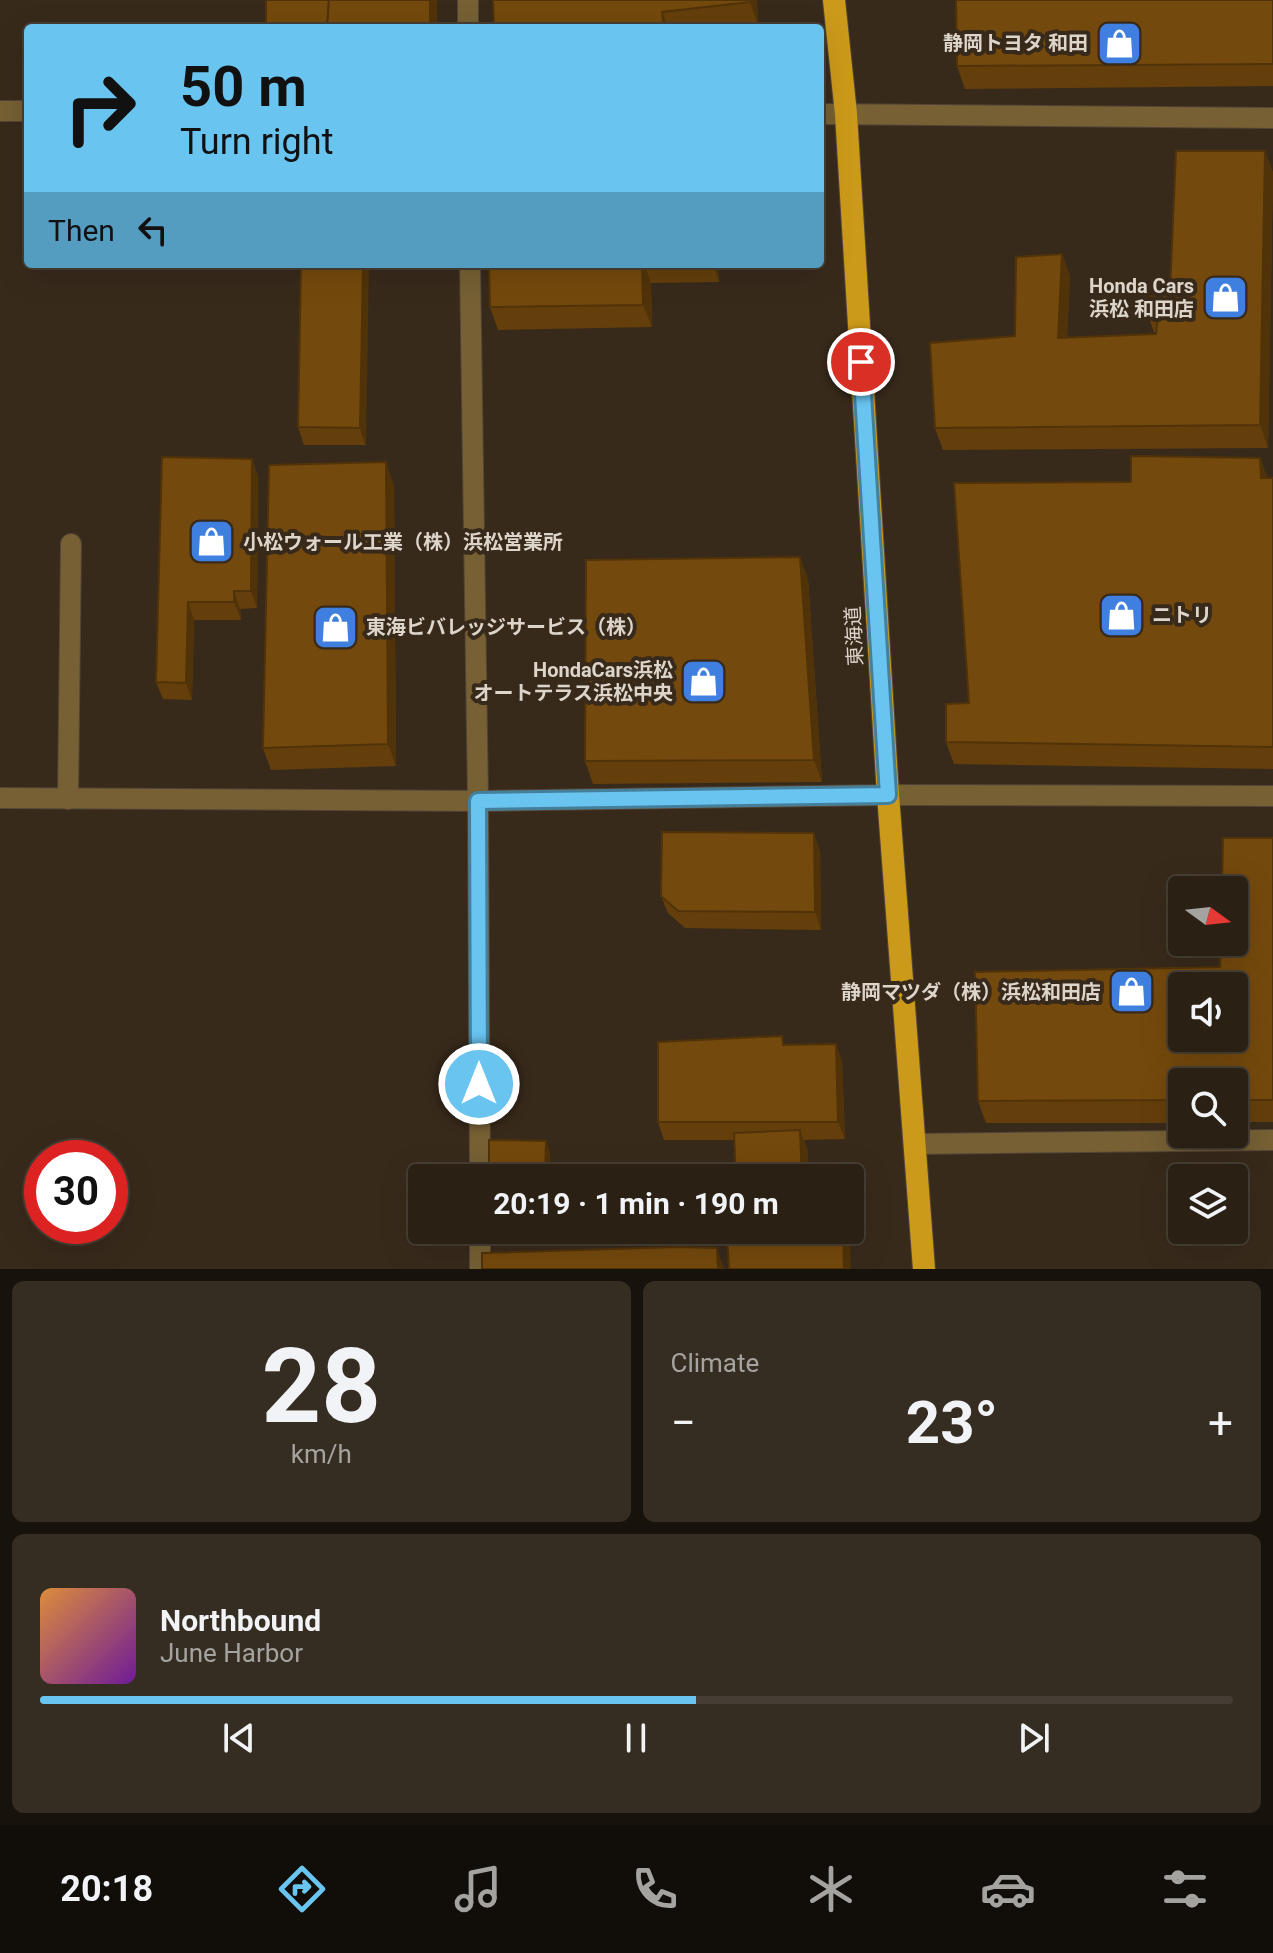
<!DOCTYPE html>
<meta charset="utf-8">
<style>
body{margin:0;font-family:Roboto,"Noto Sans JP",sans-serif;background:#362d22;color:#f1f3f6;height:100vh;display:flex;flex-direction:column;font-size:30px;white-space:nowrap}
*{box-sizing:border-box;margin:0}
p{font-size:26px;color:#a5a3a0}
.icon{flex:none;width:44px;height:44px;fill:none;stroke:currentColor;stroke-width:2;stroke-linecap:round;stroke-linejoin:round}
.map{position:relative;height:1269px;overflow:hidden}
.drawer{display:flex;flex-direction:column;gap:12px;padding:12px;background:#17120b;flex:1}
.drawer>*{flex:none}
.hud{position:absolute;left:24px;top:24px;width:800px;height:244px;border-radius:8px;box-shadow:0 8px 32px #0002,0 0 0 2px #463e34;background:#69c4f0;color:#111;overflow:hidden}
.needle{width:52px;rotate:105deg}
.fabs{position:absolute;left:1168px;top:876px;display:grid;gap:16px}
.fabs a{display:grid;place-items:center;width:80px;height:80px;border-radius:8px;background:#2a2014;box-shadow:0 8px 32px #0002,0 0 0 2px #463e34;font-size:40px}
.speed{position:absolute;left:24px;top:1140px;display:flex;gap:16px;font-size:40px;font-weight:700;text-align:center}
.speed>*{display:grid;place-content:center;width:104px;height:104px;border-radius:50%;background:#2a2014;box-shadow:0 8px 32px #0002,0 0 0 2px #463e34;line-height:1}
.speed .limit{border:12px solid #d22;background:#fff;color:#111}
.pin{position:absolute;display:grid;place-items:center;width:68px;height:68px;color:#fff;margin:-34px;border:4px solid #fff;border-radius:50%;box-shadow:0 2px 8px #0007}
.me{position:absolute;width:88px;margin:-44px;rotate:0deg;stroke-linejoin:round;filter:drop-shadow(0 0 6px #0008)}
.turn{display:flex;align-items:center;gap:28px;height:168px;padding:0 24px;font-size:36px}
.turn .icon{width:104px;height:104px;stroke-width:2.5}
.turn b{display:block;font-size:56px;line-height:68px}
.then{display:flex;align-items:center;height:76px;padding:0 24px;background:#0003;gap:16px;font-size:30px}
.big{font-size:60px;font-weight:700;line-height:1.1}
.drawer .tile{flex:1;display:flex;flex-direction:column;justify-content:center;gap:12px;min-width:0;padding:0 28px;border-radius:12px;background:#362d22}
.drawer .dial{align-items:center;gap:0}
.dial b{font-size:104px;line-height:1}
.song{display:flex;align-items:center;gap:24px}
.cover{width:96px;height:96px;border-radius:12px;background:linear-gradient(135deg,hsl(30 70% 55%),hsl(280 70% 35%))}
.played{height:8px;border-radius:4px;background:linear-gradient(90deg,#69c4f0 55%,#463e34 55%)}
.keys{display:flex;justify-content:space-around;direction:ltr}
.heat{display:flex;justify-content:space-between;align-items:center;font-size:44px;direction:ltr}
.drawer .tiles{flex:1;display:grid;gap:12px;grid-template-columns:1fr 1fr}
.tile:last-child{grid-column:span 2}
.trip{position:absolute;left:408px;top:1164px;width:456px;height:80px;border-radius:8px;background:#2a2014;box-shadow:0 8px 32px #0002,0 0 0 2px #463e34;font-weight:700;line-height:80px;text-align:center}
.menu{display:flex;height:128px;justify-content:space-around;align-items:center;background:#110d08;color:#a5a3a0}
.menu .icon{width:56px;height:56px}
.menu .active{color:#69c4f0}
.menu b{font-size:36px;color:#f1f3f6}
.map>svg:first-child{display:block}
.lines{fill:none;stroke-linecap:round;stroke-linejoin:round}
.minor-casing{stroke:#524537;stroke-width:22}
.trunk-casing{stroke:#524537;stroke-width:24}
.minor{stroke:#766034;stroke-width:20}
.trunk{stroke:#cc9a1a;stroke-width:22}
.wall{fill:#643f0b}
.shaded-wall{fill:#513309}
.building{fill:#74490d;stroke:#513309;stroke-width:2;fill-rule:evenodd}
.route-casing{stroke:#447f9c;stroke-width:20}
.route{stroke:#69c4f0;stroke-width:14}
.labels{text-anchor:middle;stroke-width:8;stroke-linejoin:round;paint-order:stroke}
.poi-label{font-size:20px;font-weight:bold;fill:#ddd4ca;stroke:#382a1b;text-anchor:end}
.street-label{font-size:20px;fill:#ddd4ca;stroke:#382a1b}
</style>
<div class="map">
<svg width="1273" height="1269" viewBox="0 0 1273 1269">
<rect width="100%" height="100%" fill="#382a1b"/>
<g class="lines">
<defs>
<g id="minor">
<path d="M 468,28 L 468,0"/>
<path d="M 0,111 L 28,111"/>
<path d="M 820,114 L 1273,118"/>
<path d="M 470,264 L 478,801 L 480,1178"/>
<path d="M 0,798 L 478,801 L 888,795 L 1273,796"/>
<path d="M 68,799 L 71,544"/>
<path d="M 915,1144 L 1273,1140"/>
<path d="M 480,1230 L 480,1269"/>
</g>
<path id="trunk" d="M 834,0 L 846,114 L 888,795 L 924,1269"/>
</defs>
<use href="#minor" class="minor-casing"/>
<use href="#trunk" class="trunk-casing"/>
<use href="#minor" class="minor"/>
<use href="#trunk" class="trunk"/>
</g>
<g class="wall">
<path d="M 757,0 L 758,25 L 728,28 L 494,28 Z"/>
<path d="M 1273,0 L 1273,86 L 965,89 L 957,66 Z"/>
<path d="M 1273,172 L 1268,448 L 943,450 L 935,428 L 1015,336 L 1062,254 L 1070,276 L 1067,338 L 1156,334 L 1156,332 L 1154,332 L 1146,310 L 1170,293 Z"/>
<path d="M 301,264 L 366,445 L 304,445 L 298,427 Z"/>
<path d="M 489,264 L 719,264 L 719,282 L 651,283 L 652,327 L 498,330 L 490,307 Z"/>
<path d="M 162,457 L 252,459 L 258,477 L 257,608 L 240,609 L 241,620 L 194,620 L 192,700 L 163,699 L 156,682 Z"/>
<path d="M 1260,458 L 1267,478 L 1273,478 L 1273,769 L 954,764 L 946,742 L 969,703 L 1131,482 Z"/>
<path d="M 394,485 L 396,766 L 271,770 L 263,748 Z"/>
<path d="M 808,579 L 822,782 L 593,784 L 585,761 Z"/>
<path d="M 1273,838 L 1273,1122 L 1234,1122 L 1234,1082 L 1182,1082 L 1182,1123 L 986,1123 L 978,1101 L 1220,967 Z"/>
<path d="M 820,851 L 821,930 L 685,928 L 668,913 L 661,896 Z"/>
<path d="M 786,1045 L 842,1061 L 845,1139 L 804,1140 L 808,1152 L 734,1140 L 664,1140 L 658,1122 Z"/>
</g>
<g class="shaded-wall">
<rect x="430" y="0" width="7" height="28"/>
<path d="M 750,0 L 757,0 L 758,25 L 750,2 Z"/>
<path d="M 662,12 L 668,28 L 664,28 Z"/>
<path d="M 1265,151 L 1273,172 L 1268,448 L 1260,425 Z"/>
<path d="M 1062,254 L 1070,276 L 1066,361 L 1058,338 Z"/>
<path d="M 363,264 L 369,264 L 366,445 L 360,428 Z"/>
<path d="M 642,264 L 644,264 L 651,283 L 652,327 L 643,305 Z"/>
<path d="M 713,264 L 719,264 L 719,282 Z"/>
<path d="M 1260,458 L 1268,480 L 1261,478 Z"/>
<path d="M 252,459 L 258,477 L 257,608 L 251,591 Z"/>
<path d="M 386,462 L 394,485 L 396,766 L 388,744 Z"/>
<path d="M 800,557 L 808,579 L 822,782 L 814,760 Z"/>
<path d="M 234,591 L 240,609 L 241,620 L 234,602 Z"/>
<path d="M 188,602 L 194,620 L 192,700 L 186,683 Z"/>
<path d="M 814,833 L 820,851 L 821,930 L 815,912 Z"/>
<path d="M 836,1044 L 842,1061 L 845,1139 L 838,1122 Z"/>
<path d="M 800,1130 L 808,1152 L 809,1178 L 802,1178 Z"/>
<path d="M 546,1141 L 550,1153 L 550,1178 L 545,1178 Z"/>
<path d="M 843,1230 L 847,1230 L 850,1240 L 851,1269 L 844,1269 Z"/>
<path d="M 717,1248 L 724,1269 L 718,1269 Z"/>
</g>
<g class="building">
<path d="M 266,0 L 329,0 L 327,28 L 266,28 Z"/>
<path d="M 329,0 L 430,0 L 430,28 L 327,28 Z"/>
<path d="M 493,0 L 750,0 L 750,2 L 662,12 L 664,28 L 494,28 Z"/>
<path d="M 956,0 L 1273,0 L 1273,64 L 957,66 Z"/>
<path d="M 1176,151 L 1265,151 L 1260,425 L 935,428 L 930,343 L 1015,336 L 1016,257 L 1062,254 L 1058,338 L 1156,334 L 1159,310 L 1146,310 L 1146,297 L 1170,293 Z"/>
<path d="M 301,264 L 363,264 L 360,428 L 298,427 Z"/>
<path d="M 489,264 L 642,264 L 643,305 L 490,307 Z"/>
<path d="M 1131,456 L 1260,458 L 1261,478 L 1273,478 L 1273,747 L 946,742 L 946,704 L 969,703 L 954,483 L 1131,482 Z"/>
<path d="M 162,457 L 252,459 L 251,591 L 234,591 L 234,602 L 188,602 L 186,683 L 156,682 Z"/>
<path d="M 386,462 L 388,744 L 263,748 L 269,465 Z"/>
<path d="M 800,557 L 814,760 L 585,761 L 586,560 Z"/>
<path d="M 662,832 L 814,833 L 815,912 L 678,911 L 661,896 Z"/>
<path d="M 1223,838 L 1273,838 L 1273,1100 L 1234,1100 L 1234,1082 L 1182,1082 L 1182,1100 L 978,1101 L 975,972 L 1220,967 L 1221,942 L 1234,942 L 1234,890 L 1222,890 ZM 1182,986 L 1234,986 L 1234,1038 L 1182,1038 Z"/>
<path d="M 782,1036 L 783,1045 L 836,1044 L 838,1122 L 658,1122 L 658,1042 Z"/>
<path d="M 800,1130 L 802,1178 L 736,1178 L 734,1133 Z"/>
<path d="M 489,1140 L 546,1141 L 545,1178 L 489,1178 Z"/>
<path d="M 727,1230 L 843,1230 L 844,1269 L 729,1269 Z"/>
<path d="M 678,1247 L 717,1248 L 718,1269 L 482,1269 L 482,1253 Z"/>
</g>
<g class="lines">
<defs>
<path id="route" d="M 479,1084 L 478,801 L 888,795 L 861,362"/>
</defs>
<use href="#route" class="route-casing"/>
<use href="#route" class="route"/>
</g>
<defs>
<symbol id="shop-square" viewBox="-11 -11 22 22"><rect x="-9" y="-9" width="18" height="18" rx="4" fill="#3f7fe0" stroke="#382a1b"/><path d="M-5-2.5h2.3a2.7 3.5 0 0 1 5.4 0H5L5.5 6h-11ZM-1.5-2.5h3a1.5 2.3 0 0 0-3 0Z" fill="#fff"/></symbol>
</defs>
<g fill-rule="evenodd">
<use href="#shop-square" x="1094" y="18" width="51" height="51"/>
<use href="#shop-square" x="1200" y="272" width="51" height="51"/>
<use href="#shop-square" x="186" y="516" width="51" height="51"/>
<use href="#shop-square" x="1096" y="590" width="51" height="51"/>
<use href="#shop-square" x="310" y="602" width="51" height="51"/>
<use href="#shop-square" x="678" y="656" width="51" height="51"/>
<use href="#shop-square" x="1106" y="966" width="51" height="51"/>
</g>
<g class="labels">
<g class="poi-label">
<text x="1088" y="50">静岡トヨタ 和田</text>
<text x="1194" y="293">Honda Cars<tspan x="1194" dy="23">浜松 和田店</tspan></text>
<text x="243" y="549" text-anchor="start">小松ウォール工業（株）浜松営業所</text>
<text x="1152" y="622" text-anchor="start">ニトリ</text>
<text x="366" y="634" text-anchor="start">東海ビバレッジサービス（株）</text>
<text x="673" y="677">HondaCars浜松<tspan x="673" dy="23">オートテラス浜松中央</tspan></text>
<text x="1101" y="999">静岡マツダ（株）浜松和田店</text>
</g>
<g class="street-label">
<text transform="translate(854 636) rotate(-93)" y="7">東海道</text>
</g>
</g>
</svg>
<div class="fabs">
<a><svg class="needle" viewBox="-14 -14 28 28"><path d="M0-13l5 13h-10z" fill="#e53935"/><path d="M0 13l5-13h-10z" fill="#a5a3a0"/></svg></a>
<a><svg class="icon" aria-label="sound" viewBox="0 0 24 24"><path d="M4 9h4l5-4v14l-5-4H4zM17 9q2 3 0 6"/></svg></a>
<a><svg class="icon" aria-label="search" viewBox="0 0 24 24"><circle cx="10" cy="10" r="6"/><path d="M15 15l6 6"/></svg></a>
<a><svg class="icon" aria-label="layers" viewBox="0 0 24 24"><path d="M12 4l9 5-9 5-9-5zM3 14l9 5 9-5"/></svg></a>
</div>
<div class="speed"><div class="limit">30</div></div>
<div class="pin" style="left:861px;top:362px;background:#d93025"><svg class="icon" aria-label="arrive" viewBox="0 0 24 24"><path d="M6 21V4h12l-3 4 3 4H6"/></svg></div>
<svg class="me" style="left:479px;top:1084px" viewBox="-20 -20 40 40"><circle r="17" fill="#69c4f0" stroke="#fff" stroke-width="3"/><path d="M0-11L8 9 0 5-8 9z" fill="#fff"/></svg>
<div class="trip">20:19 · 1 min · 190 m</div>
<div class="hud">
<div class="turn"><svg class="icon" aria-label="right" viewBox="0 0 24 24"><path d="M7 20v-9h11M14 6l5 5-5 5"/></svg><div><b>50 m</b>Turn right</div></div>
<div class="then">Then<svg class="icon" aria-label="left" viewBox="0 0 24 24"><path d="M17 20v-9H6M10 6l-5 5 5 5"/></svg></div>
</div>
</div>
<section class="drawer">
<div class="tiles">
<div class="tile dial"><b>28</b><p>km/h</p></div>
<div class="tile"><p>Climate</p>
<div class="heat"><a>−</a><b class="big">23°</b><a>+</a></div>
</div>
<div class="tile">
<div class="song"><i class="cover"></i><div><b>Northbound</b><p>June Harbor</p></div></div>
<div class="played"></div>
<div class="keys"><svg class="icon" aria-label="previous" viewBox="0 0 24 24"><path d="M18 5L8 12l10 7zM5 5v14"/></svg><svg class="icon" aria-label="pause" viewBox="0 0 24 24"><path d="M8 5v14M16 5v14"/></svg><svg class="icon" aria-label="next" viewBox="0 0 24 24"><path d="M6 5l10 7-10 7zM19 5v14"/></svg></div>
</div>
</div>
</section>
<nav class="menu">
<b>20:18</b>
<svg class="icon active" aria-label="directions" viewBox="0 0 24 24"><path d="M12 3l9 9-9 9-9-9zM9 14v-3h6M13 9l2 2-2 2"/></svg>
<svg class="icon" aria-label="music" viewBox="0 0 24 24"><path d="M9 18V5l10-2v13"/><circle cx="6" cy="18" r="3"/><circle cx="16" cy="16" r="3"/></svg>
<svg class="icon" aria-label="phone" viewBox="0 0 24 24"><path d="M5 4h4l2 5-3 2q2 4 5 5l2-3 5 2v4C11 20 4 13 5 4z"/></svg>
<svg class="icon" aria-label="climate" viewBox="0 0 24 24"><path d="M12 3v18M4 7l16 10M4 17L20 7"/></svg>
<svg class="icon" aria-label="car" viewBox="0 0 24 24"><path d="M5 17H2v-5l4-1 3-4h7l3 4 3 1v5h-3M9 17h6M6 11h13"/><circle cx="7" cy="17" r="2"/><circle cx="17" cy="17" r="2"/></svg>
<svg class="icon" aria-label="filters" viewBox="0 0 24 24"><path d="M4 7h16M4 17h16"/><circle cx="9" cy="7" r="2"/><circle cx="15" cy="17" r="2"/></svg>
</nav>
